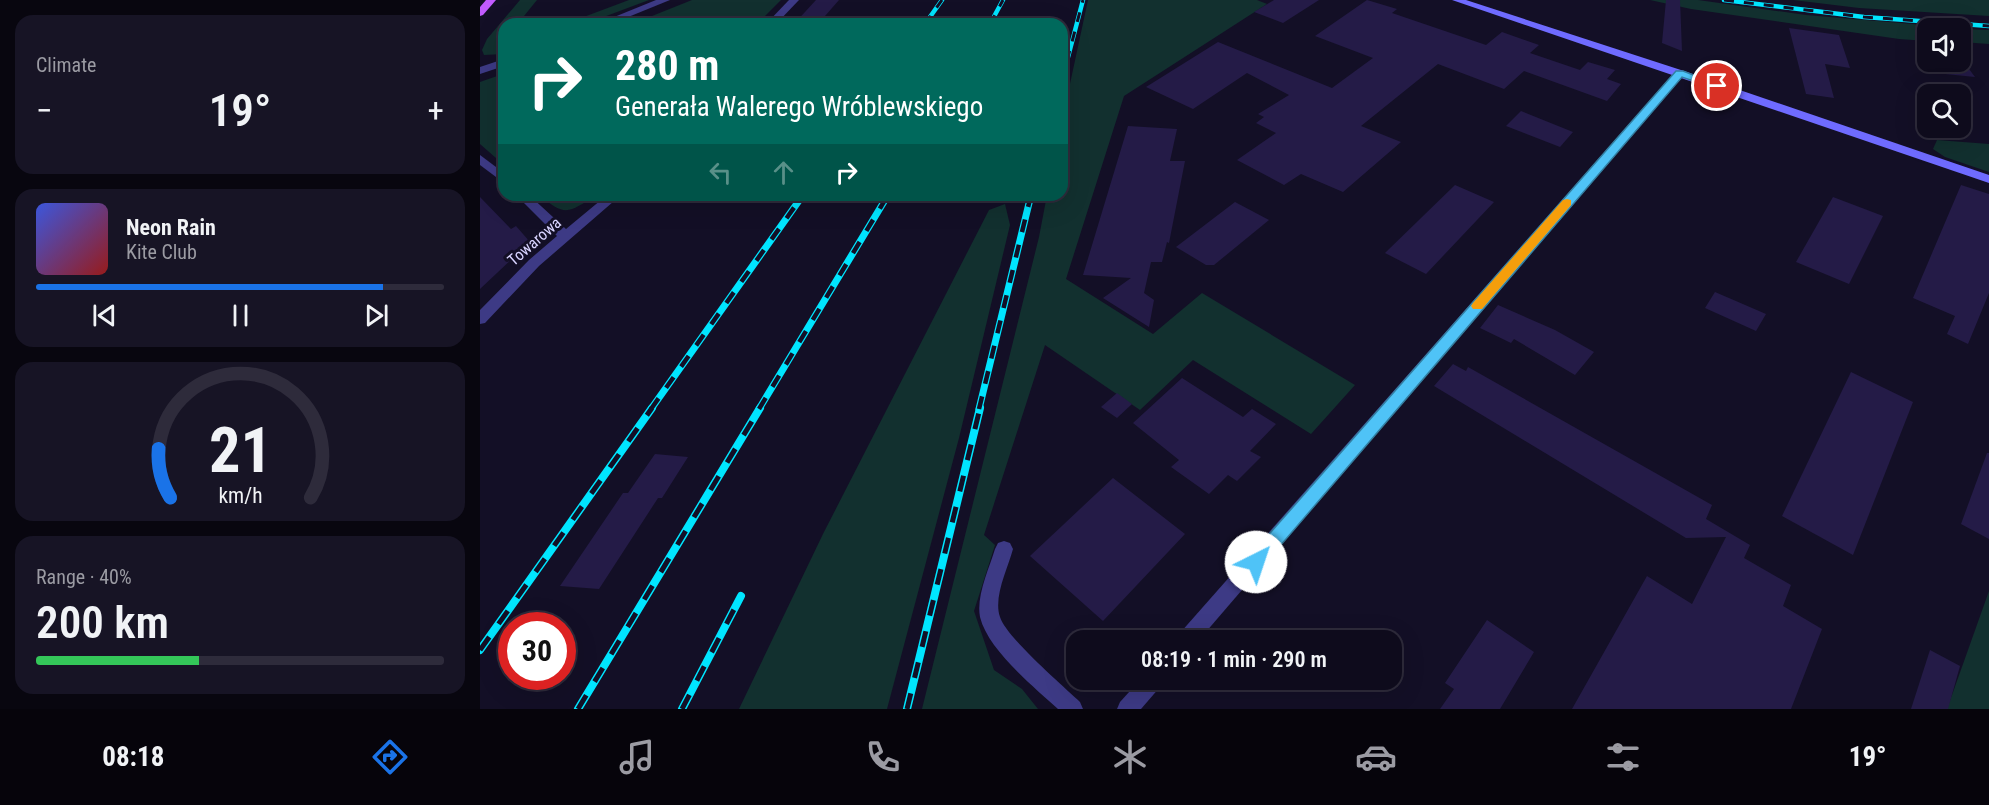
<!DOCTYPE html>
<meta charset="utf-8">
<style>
body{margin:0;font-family:"Roboto Condensed",sans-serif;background:#171425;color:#f1f3f6;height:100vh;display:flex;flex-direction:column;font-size:22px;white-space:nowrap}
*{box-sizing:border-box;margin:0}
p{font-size:20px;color:#9b9ba3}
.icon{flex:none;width:33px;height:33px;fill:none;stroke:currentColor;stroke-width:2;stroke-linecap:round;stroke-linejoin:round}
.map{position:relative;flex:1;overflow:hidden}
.drawer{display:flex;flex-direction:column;gap:15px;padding:15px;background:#08060f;width:480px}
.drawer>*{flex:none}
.banner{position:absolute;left:18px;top:18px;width:570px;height:183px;border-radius:18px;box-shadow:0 6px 24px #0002,0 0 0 2px #2e2b3b;background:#00695c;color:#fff;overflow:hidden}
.fabs{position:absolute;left:1437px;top:18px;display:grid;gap:12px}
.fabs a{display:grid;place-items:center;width:54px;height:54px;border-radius:12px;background:#0e0b1c;box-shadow:0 6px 24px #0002,0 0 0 2px #2e2b3b;font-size:30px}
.speed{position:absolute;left:18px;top:612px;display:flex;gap:12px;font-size:30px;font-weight:700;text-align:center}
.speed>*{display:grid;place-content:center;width:78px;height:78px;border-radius:50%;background:#0e0b1c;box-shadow:0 6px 24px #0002,0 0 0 2px #2e2b3b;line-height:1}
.speed .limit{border:9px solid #d22;background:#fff;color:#111}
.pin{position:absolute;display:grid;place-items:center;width:51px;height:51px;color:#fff;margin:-26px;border:3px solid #fff;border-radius:50%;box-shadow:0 2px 6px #0007}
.me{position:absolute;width:66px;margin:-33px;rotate:41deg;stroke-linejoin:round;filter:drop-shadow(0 0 4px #0008)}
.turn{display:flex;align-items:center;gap:21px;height:126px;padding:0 18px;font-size:27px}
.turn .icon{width:78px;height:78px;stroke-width:2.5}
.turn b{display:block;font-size:42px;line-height:51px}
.lanes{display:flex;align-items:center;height:57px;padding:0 18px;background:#0003;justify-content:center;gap:30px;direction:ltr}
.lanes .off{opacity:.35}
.big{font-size:45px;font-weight:600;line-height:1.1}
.drawer .widget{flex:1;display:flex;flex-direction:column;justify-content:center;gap:9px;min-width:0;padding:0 21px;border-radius:18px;background:#171425}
.drawer .dial{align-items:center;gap:0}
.dial svg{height:156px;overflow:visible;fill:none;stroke:#2e2b3b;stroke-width:7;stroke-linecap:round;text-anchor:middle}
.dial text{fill:#f1f3f6;stroke:none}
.song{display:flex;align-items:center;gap:18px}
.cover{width:72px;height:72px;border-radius:9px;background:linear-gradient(135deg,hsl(230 70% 55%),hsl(0 70% 35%))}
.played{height:6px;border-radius:3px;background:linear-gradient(90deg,#1a73e8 85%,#2e2b3b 85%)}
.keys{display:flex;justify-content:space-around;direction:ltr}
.heat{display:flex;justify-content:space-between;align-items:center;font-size:33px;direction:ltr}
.charge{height:9px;border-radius:4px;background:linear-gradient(90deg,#34c759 40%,#2e2b3b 0)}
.trip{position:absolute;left:586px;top:630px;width:336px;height:60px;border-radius:18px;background:#0e0b1c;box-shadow:0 6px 24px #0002,0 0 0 2px #2e2b3b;font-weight:600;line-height:60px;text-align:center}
.menu{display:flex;height:96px;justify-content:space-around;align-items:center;background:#06040b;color:#9b9ba3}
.menu .icon{width:42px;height:42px}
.menu .on{color:#1a73e8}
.menu b{font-size:27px;color:#f1f3f6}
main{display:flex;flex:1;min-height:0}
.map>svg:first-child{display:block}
.green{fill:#12302f}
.building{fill:#241b47}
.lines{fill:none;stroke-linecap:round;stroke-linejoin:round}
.street{fill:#3d3a85;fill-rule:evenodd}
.secondary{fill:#6f6bff;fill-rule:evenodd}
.primary{fill:#c25bff;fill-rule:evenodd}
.rail-far2-casing{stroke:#00e5ff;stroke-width:4.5}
.rail-far1-casing{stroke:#00e5ff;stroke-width:7}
.rail-casing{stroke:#00e5ff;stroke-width:8}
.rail-far2{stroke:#130f26;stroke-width:3;stroke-dasharray:10;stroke-linecap:butt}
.rail-far1{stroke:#130f26;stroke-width:4.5;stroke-dasharray:13;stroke-linecap:butt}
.rail{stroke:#130f26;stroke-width:5;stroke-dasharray:16;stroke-linecap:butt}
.route{fill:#4fc3f7;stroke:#337fa1;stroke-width:1.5}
.slow{fill:#f59e0b}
.labels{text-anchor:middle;stroke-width:6;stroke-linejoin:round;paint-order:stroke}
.street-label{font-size:16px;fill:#d9d4ff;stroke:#130f26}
</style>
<main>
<section class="drawer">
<div class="widget"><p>Climate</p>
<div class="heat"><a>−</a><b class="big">19°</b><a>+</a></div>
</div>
<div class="widget">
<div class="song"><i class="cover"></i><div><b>Neon Rain</b><p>Kite Club</p></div></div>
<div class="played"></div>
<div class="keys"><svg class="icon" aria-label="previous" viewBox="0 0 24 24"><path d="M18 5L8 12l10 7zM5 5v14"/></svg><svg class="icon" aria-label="pause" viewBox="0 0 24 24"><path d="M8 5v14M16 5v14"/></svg><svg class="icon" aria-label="next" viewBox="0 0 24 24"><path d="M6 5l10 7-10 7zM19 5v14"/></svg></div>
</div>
<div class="widget dial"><svg viewBox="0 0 100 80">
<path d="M14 69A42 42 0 1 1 86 69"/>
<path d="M14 69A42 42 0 0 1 8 44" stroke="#1a73e8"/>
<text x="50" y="56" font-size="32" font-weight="700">21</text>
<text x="50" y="72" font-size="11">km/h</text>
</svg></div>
<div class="widget"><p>Range · 40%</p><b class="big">200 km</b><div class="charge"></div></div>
</section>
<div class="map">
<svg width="1509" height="709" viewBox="0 0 1509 709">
<rect width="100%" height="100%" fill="#130f26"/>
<g class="green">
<path d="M 40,0 L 57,0 L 44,16 L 52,24 L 24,24 L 24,54 L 4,55 L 2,50 L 7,39 Z"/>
<path d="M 149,0 L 169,0 L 105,24 L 85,24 Z"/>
<path d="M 212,0 L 301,0 L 277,24 L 152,24 Z"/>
<path d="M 608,0 L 777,0 L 787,4 L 644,96 L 586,279 L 673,334 L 722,293 L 875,385 L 831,434 L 713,360 L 660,410 L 565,345 L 504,535 L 515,545 L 494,611 L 514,670 L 542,689 L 558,709 L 442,709 L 559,237 L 567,195 L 582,195 L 582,121 Z"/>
<path d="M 1170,0 L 1218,0 L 1326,15 L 1480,28 L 1448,28 L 1447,41 L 1419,39 L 1211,9 Z"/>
<path d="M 1313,0 L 1509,0 L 1509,16 L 1379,8 Z"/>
<path d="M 1480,29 L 1509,30 L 1509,44 L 1481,42 Z"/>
<path d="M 20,75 L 24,79 L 24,165 L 0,144 L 0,82 Z"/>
<path d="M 1457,140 L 1509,144 L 1509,172 L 1465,157 L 1453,149 Z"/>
<path d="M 59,195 L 118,195 C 88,211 88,219 59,195 Z"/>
<path d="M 525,204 L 530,225 L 479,438 L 407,709 L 259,709 L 343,534 L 509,210 Z"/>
<path d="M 1509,591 L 1509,709 L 1467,709 Z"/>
</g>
<g class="building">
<path d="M 336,0 L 359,0 L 338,24 L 314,24 Z"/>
<path d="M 794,0 L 839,0 L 803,23 L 774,12 Z"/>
<path d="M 887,0 L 917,9 L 912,13 L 1006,45 L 1022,32 L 1059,45 L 1050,53 L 1100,70 L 1108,62 L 1135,70 L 1127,79 L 1141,84 L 1127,101 L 1044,71 L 1024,89 L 958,64 L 881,126 L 921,142 L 863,192 L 821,174 L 804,185 L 757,160 L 796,133 L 776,123 L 784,117 L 778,114 L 809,95 L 767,73 L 713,109 L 666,87 L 738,42 L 852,88 L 893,58 L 835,36 Z"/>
<path d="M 1186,0 L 1200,0 L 1202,51 L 1182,43 Z"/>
<path d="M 1309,28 L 1359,35 L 1370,68 L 1345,64 L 1354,98 L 1326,94 Z"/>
<path d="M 1480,57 L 1495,77 L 1465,74 L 1456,62 L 1480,62 Z"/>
<path d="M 1041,111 L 1093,132 L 1080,147 L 1026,126 Z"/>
<path d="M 648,126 L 697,129 L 690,161 L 705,161 L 689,243 L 687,242 L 682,262 L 671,262 L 664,293 L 674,300 L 669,327 L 623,298 L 651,278 L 603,275 Z"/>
<path d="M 975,185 L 1014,202 L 946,274 L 905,253 Z"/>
<path d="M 1481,185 L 1509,194 L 1509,293 L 1488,344 L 1467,334 L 1475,316 L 1433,298 Z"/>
<path d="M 0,197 L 31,229 L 36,226 L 50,242 L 0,289 Z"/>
<path d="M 1353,197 L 1403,216 L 1369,284 L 1316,262 Z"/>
<path d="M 755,202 L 789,220 L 734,265 L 726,265 L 696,247 Z"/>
<path d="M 1235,292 L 1286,314 L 1276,331 L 1225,308 Z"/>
<path d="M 1018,305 L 1075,330 L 1114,352 L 1095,375 L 1034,339 L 1031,343 L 1000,328 Z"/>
<path d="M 973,364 L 986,371 L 988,367 L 1232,505 L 1226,519 L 1270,545 L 1264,558 L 1311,585 L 1303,606 L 1342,629 L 1311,709 L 1092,709 L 1167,576 L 1212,604 L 1246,537 L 1206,538 L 954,386 Z"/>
<path d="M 1371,372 L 1433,402 L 1373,555 L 1302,516 Z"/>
<path d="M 702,378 L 763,417 L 772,409 L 796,424 L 770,451 L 781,457 L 757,481 L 748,475 L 729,494 L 691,467 L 699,460 L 653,423 Z"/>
<path d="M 637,393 L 652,404 L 637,418 L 621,407 Z"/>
<path d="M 1507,453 L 1509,453 L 1509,539 L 1481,524 Z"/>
<path d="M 175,454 L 208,457 L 182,498 L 178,498 L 119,589 L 80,586 L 143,493 L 148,493 Z"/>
<path d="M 633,478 L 705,534 L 623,621 L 550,556 Z"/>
<path d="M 1007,620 L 1054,652 L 1020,709 L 960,709 L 974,689 L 965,683 Z"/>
<path d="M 1450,650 L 1480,666 L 1468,709 L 1431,709 Z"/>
</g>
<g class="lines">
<g class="street">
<path d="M 176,0 L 190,0 L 131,24 L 117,24 Z"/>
<path d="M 309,0 L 319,0 L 296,24 L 286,24 Z"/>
<path d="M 24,59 L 24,66 L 0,74 L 0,67 Z"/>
<path d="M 1200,70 L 1205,73 L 1204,75 L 719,640 L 697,640 L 700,633 L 1196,71 Z"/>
<path d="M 0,155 L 24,173 L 24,183 L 0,165 Z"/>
<path d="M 36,195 L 49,195 L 86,229 L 127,195 L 141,195 L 59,266 L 5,323 L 0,324 L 0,310 L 49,260 L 77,236 Z"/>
<path d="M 524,541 L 530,543 L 533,549 C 528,568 513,597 520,617 C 526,637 583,686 600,702 L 603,709 L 578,709 C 554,687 508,650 500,617 C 496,596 509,569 515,549 L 518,543 Z"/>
<path d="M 660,680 L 683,680 L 680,687 L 661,709 L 637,709 L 640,702 Z"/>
</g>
<path class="secondary" d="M 972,0 L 986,0 L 1204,71 L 1509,175 L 1509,183 Z"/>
<path class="primary" d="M 6,0 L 16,0 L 3,15 L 0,16 L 0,7 Z"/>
<defs>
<g id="rail-far2">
<path d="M 1244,0 L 1384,17 L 1509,26"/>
<path d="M 445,24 L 462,0"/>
<path d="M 510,24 L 523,0"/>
<path d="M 582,80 L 603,0"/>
</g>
<g id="rail-far1">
<path d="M 171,409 L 323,195"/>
<path d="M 279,409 L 408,195"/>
<path d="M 499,409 L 551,195"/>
</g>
<g id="rail">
<path d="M 0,650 L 172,408"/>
<path d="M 98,709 L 280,408"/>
<path d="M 202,709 L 261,596"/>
<path d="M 427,709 L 500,408"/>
</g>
</defs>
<use href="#rail-far2" class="rail-far2-casing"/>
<use href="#rail-far1" class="rail-far1-casing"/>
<use href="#rail" class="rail-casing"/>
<use href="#rail-far2" class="rail-far2"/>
<use href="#rail-far1" class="rail-far1"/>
<use href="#rail" class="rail"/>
</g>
<path class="route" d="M 1196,71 L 1203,71 L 1242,86 L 1237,89 L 1202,77 L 782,567 L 776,569 L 770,567 L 768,562 L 770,556 Z"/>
<path class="slow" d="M 1087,199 L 1091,200 L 1091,205 L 1002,309 L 993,309 L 991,306 L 993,303 L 1083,200 Z"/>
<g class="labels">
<g class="street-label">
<text transform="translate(54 241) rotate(-41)" y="6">Towarowa</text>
</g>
</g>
</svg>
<div class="fabs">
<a><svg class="icon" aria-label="sound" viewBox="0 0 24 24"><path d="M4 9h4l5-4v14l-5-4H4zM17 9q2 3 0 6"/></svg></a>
<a><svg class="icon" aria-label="search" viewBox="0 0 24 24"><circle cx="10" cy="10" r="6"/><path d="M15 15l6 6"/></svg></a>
</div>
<div class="speed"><div class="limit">30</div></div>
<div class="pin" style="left:1237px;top:86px;background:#d93025"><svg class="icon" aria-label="arrive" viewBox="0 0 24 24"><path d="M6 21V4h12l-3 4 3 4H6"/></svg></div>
<svg class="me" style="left:776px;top:562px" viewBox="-20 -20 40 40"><circle r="19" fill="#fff"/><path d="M0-13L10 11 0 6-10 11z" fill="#4fc3f7"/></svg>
<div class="trip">08:19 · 1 min · 290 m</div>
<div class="banner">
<div class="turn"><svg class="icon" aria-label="right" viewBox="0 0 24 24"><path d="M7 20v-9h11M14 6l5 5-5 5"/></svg><div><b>280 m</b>Generała Walerego Wróblewskiego</div></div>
<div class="lanes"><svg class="icon off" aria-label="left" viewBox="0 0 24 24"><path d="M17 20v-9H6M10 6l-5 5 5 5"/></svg><svg class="icon off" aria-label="ahead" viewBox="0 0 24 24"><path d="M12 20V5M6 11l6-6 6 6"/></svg><svg class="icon" aria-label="right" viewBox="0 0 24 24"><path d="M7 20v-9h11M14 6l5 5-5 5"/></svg></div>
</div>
</div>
</main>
<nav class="menu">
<b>08:18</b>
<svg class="icon on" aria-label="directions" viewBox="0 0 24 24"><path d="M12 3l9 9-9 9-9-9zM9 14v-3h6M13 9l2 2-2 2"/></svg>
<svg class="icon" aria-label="music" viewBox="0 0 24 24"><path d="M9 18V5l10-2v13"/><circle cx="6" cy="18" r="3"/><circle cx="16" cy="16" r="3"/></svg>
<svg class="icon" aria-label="phone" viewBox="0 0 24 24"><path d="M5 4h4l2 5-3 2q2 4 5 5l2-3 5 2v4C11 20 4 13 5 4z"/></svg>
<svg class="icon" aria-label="climate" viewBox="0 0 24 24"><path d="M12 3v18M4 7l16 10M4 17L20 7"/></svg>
<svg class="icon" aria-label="car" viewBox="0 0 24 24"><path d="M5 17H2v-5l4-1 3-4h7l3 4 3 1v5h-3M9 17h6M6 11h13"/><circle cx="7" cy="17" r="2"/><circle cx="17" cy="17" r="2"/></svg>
<svg class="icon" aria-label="filters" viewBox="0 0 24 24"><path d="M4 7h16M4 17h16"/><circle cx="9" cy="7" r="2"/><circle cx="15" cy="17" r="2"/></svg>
<b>19°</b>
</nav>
